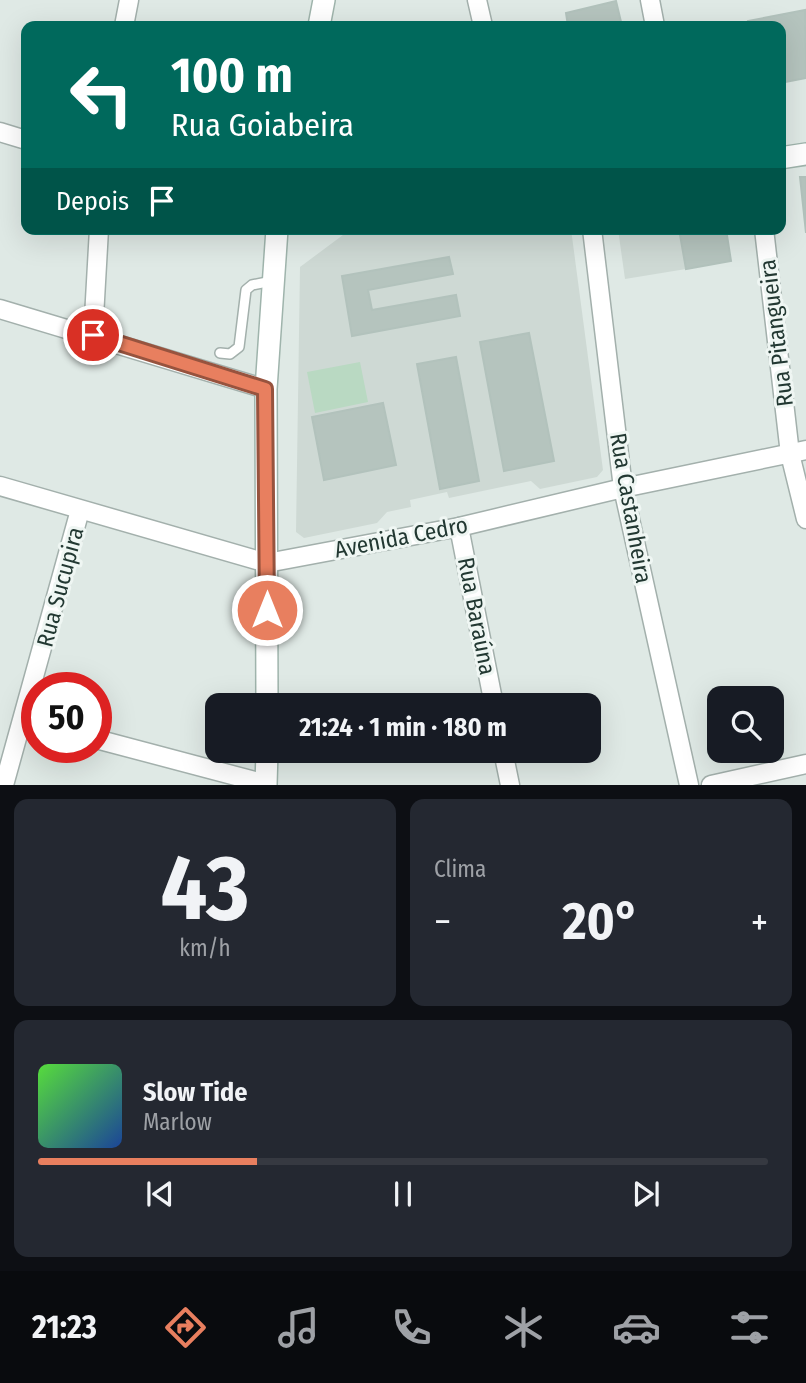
<!DOCTYPE html>
<html lang="pt">
<meta charset="utf-8">
<style>
body{margin:0;font-family:"Fira Sans Condensed",sans-serif;background:#242831;color:#f1f3f6;height:100vh;display:flex;flex-direction:column;font-size:26px;white-space:nowrap}
*{box-sizing:border-box;margin:0}
p{font-size:23px;color:#9ea1a6}
.icon{flex:none;width:38px;height:38px;fill:none;stroke:currentColor;stroke-width:2;stroke-linecap:round;stroke-linejoin:round}
.map{position:relative;height:785px;overflow:hidden}
.panel{display:flex;flex-direction:column;gap:14px;padding:14px;background:#0d0f14;flex:1}
.panel>*{flex:none}
.guide{position:absolute;left:21px;top:21px;width:765px;height:214px;border-radius:14px;box-shadow:0 7px 28px #0002;background:#00695c;color:#fff;overflow:hidden}
.tools{position:absolute;left:707px;top:686px;display:grid;gap:14px}
.tools a{display:grid;place-items:center;width:77px;height:77px;border-radius:14px;background:#171b24;box-shadow:0 7px 28px #0002;font-size:35px}
.speed{position:absolute;left:21px;top:672px;display:flex;gap:14px;font-size:35px;font-weight:700;text-align:center}
.speed>*{display:grid;place-content:center;width:91px;height:91px;border-radius:50%;background:#171b24;box-shadow:0 7px 28px #0002;line-height:1}
.speed .limit{border:10px solid #d22;background:#fff;color:#111}
.pin{position:absolute;display:grid;place-items:center;width:60px;height:60px;color:#fff;margin:-30px;border:4px solid #fff;border-radius:50%;box-shadow:0 2px 7px #0007}
.me{position:absolute;width:77px;margin:-38px;rotate:0deg;stroke-linejoin:round;filter:drop-shadow(0 0 5px #0008)}
.turn{display:flex;align-items:center;gap:24px;height:147px;padding:0 35px;font-size:32px}
.turn .icon{width:91px;height:91px;stroke-width:2.5}
.turn b{display:block;font-size:49px;line-height:60px}
.then{display:flex;align-items:center;height:66px;padding:0 35px;background:#0003;gap:14px;font-size:26px}
.big{font-size:52px;font-weight:700;line-height:1.1}
.panel .tile{flex:1;display:flex;flex-direction:column;justify-content:center;gap:10px;min-width:0;padding:0 24px;border-radius:14px;background:#242831}
.panel .dial{align-items:center;gap:0}
.dial b{font-size:91px;line-height:1}
.song{display:flex;align-items:center;gap:21px}
.cover{width:84px;height:84px;border-radius:10px;background:linear-gradient(135deg,hsl(110 70% 55%),hsl(220 70% 35%))}
.played{height:7px;border-radius:4px;background:linear-gradient(90deg,#e87f5f 30%,#363941 30%)}
.keys{display:flex;justify-content:space-around;direction:ltr}
.heat{display:flex;justify-content:space-between;align-items:center;font-size:38px;direction:ltr}
.panel .tiles{flex:1;display:grid;gap:14px;grid-template-columns:1fr 1fr}
.tile:last-child{grid-column:span 2}
.trip{position:absolute;left:205px;top:693px;width:396px;height:70px;border-radius:14px;background:#171b24;box-shadow:0 7px 28px #0002;font-weight:700;line-height:70px;text-align:center}
.tab-bar{display:flex;height:112px;justify-content:space-around;align-items:center;background:#090b0e;color:#9ea1a6}
.tab-bar .icon{width:49px;height:49px}
.tab-bar .on{color:#e87f5f}
.tab-bar b{font-size:32px;color:#f1f3f6}
.map>svg:first-child{display:block}
.built{fill:#ced9d4}
.green{fill:#b9d9c2}
.building{fill:#b5c4be;stroke:#b2c2bc;stroke-width:2}
.lines{fill:none;stroke-linecap:round;stroke-linejoin:round}
.lane-casing{stroke:#a3b0ac;stroke-width:12}
.street-casing{stroke:#a3b0ac;stroke-width:21}
.secondary-casing{stroke:#9fb4ac;stroke-width:24}
.lane{stroke:#fff;stroke-width:9}
.street{stroke:#fff;stroke-width:18}
.secondary{stroke:#fff;stroke-width:21}
.route-casing{stroke:#97533e;stroke-width:18}
.route{stroke:#e87f5f;stroke-width:12}
.labels{text-anchor:middle;stroke-width:6;stroke-linejoin:round;paint-order:stroke}
.street-label{font-size:23px;fill:#223832;stroke:#eff6f3}
</style>
<div class="map">
<svg width="806" height="785" viewBox="0 0 806 785">
<rect width="100%" height="100%" fill="#dfe9e5"/>
<g class="built">
<path d="M 366,229 L 571,229 L 603,470 L 597,477 L 540,489 L 531,481 L 449,498 L 447,492 L 410,500 L 411,507 L 387,512 L 377,523 L 304,538 L 296,532 L 300,267 L 347,232 Z"/>
<path d="M 618,229 L 679,229 L 686,269 L 625,279 Z"/>
</g>
<path class="green" d="M 360,362 L 368,402 L 315,413 L 307,372 Z"/>
<g class="building">
<path d="M 616,1 L 622,26 L 568,26 L 566,13 Z"/>
<path d="M 805,10 L 806,78 L 780,83 L 780,26 L 749,26 L 748,21 Z"/>
<path d="M 800,177 L 806,177 L 806,233 Z"/>
<path d="M 679,229 L 726,229 L 731,261 L 686,269 Z"/>
<path d="M 449,257 L 453,274 L 368,290 L 372,310 L 456,295 L 460,316 L 352,336 L 342,276 Z"/>
<path d="M 529,333 L 554,461 L 504,471 L 480,342 Z"/>
<path d="M 456,357 L 479,481 L 440,489 L 417,364 Z"/>
<path d="M 383,403 L 396,465 L 324,480 L 312,417 Z"/>
</g>
<g class="lines">
<defs>
<path id="lane" d="M 220,353 L 230,354 L 239,347 L 246,290 L 252,285 L 272,281"/>
<g id="street">
<path d="M 477,0 L 483,26"/>
<path d="M 650,0 L 655,26"/>
<path d="M 124,26 L 129,0"/>
<path d="M 0,132 L 26,140"/>
<path d="M 592,229 L 623,488 L 689,785"/>
<path d="M 764,229 L 790,454 L 806,519"/>
<path d="M 0,309 L 266,389"/>
<path d="M 93,335 L 99,229"/>
<path d="M 0,486 L 267,563 L 459,527 L 623,488 L 806,450"/>
<path d="M 459,527 L 494,705"/>
<path d="M 96,739 L 266,784"/>
<path d="M 503,751 L 510,785"/>
<path d="M 4,785 L 80,510"/>
<path d="M 711,785 L 806,764"/>
</g>
<g id="secondary">
<path d="M 319,26 L 324,0"/>
<path d="M 780,158 L 806,154"/>
<path d="M 267,705 L 266,389 L 277,229"/>
<path d="M 266,785 L 267,751"/>
</g>
</defs>
<use href="#lane" class="lane-casing"/>
<use href="#street" class="street-casing"/>
<use href="#secondary" class="secondary-casing"/>
<use href="#lane" class="lane"/>
<use href="#street" class="street"/>
<use href="#secondary" class="secondary"/>
</g>
<g class="lines">
<defs>
<path id="route" d="M 93,335 L 265,389 L 267,610"/>
</defs>
<use href="#route" class="route-casing"/>
<use href="#route" class="route"/>
</g>
<g class="labels">
<g class="street-label">
<text transform="translate(776 333) rotate(-97)" y="8">Rua Pitangueira</text>
<text transform="translate(631 508) rotate(80)" y="8">Rua Castanheira</text>
<text transform="translate(401 537) rotate(-11)" y="8">Avenida Cedro</text>
<text transform="translate(60 587) rotate(-75)" y="8">Rua Sucupira</text>
<text transform="translate(477 616) rotate(79)" y="8">Rua Baraúna</text>
</g>
</g>
</svg>
<div class="tools">
<a><svg class="icon" aria-label="search" viewBox="0 0 24 24"><circle cx="10" cy="10" r="6"/><path d="M15 15l6 6"/></svg></a>
</div>
<div class="speed"><div class="limit">50</div></div>
<div class="pin" style="left:93px;top:335px;background:#d93025"><svg class="icon" aria-label="arrive" viewBox="0 0 24 24"><path d="M6 21V4h12l-3 4 3 4H6"/></svg></div>
<svg class="me" style="left:267px;top:610px" viewBox="-20 -20 40 40"><circle r="17" fill="#e87f5f" stroke="#fff" stroke-width="3"/><path d="M0-11L8 9 0 5-8 9z" fill="#fff"/></svg>
<div class="trip">21:24 · 1 min · 180 m</div>
<div class="guide">
<div class="turn"><svg class="icon" aria-label="left" viewBox="0 0 24 24"><path d="M17 20v-9H6M10 6l-5 5 5 5"/></svg><div><b>100 m</b>Rua Goiabeira</div></div>
<div class="then">Depois<svg class="icon" aria-label="arrive" viewBox="0 0 24 24"><path d="M6 21V4h12l-3 4 3 4H6"/></svg></div>
</div>
</div>
<section class="panel">
<div class="tiles">
<div class="tile dial"><b>43</b><p>km/h</p></div>
<div class="tile"><p>Clima</p>
<div class="heat"><a>−</a><b class="big">20°</b><a>+</a></div>
</div>
<div class="tile">
<div class="song"><i class="cover"></i><div><b>Slow Tide</b><p>Marlow</p></div></div>
<div class="played"></div>
<div class="keys"><svg class="icon" aria-label="previous" viewBox="0 0 24 24"><path d="M18 5L8 12l10 7zM5 5v14"/></svg><svg class="icon" aria-label="pause" viewBox="0 0 24 24"><path d="M8 5v14M16 5v14"/></svg><svg class="icon" aria-label="next" viewBox="0 0 24 24"><path d="M6 5l10 7-10 7zM19 5v14"/></svg></div>
</div>
</div>
</section>
<nav class="tab-bar">
<b>21:23</b>
<svg class="icon on" aria-label="directions" viewBox="0 0 24 24"><path d="M12 3l9 9-9 9-9-9zM9 14v-3h6M13 9l2 2-2 2"/></svg>
<svg class="icon" aria-label="music" viewBox="0 0 24 24"><path d="M9 18V5l10-2v13"/><circle cx="6" cy="18" r="3"/><circle cx="16" cy="16" r="3"/></svg>
<svg class="icon" aria-label="phone" viewBox="0 0 24 24"><path d="M5 4h4l2 5-3 2q2 4 5 5l2-3 5 2v4C11 20 4 13 5 4z"/></svg>
<svg class="icon" aria-label="climate" viewBox="0 0 24 24"><path d="M12 3v18M4 7l16 10M4 17L20 7"/></svg>
<svg class="icon" aria-label="car" viewBox="0 0 24 24"><path d="M5 17H2v-5l4-1 3-4h7l3 4 3 1v5h-3M9 17h6M6 11h13"/><circle cx="7" cy="17" r="2"/><circle cx="17" cy="17" r="2"/></svg>
<svg class="icon" aria-label="filters" viewBox="0 0 24 24"><path d="M4 7h16M4 17h16"/><circle cx="9" cy="7" r="2"/><circle cx="15" cy="17" r="2"/></svg>
</nav>
